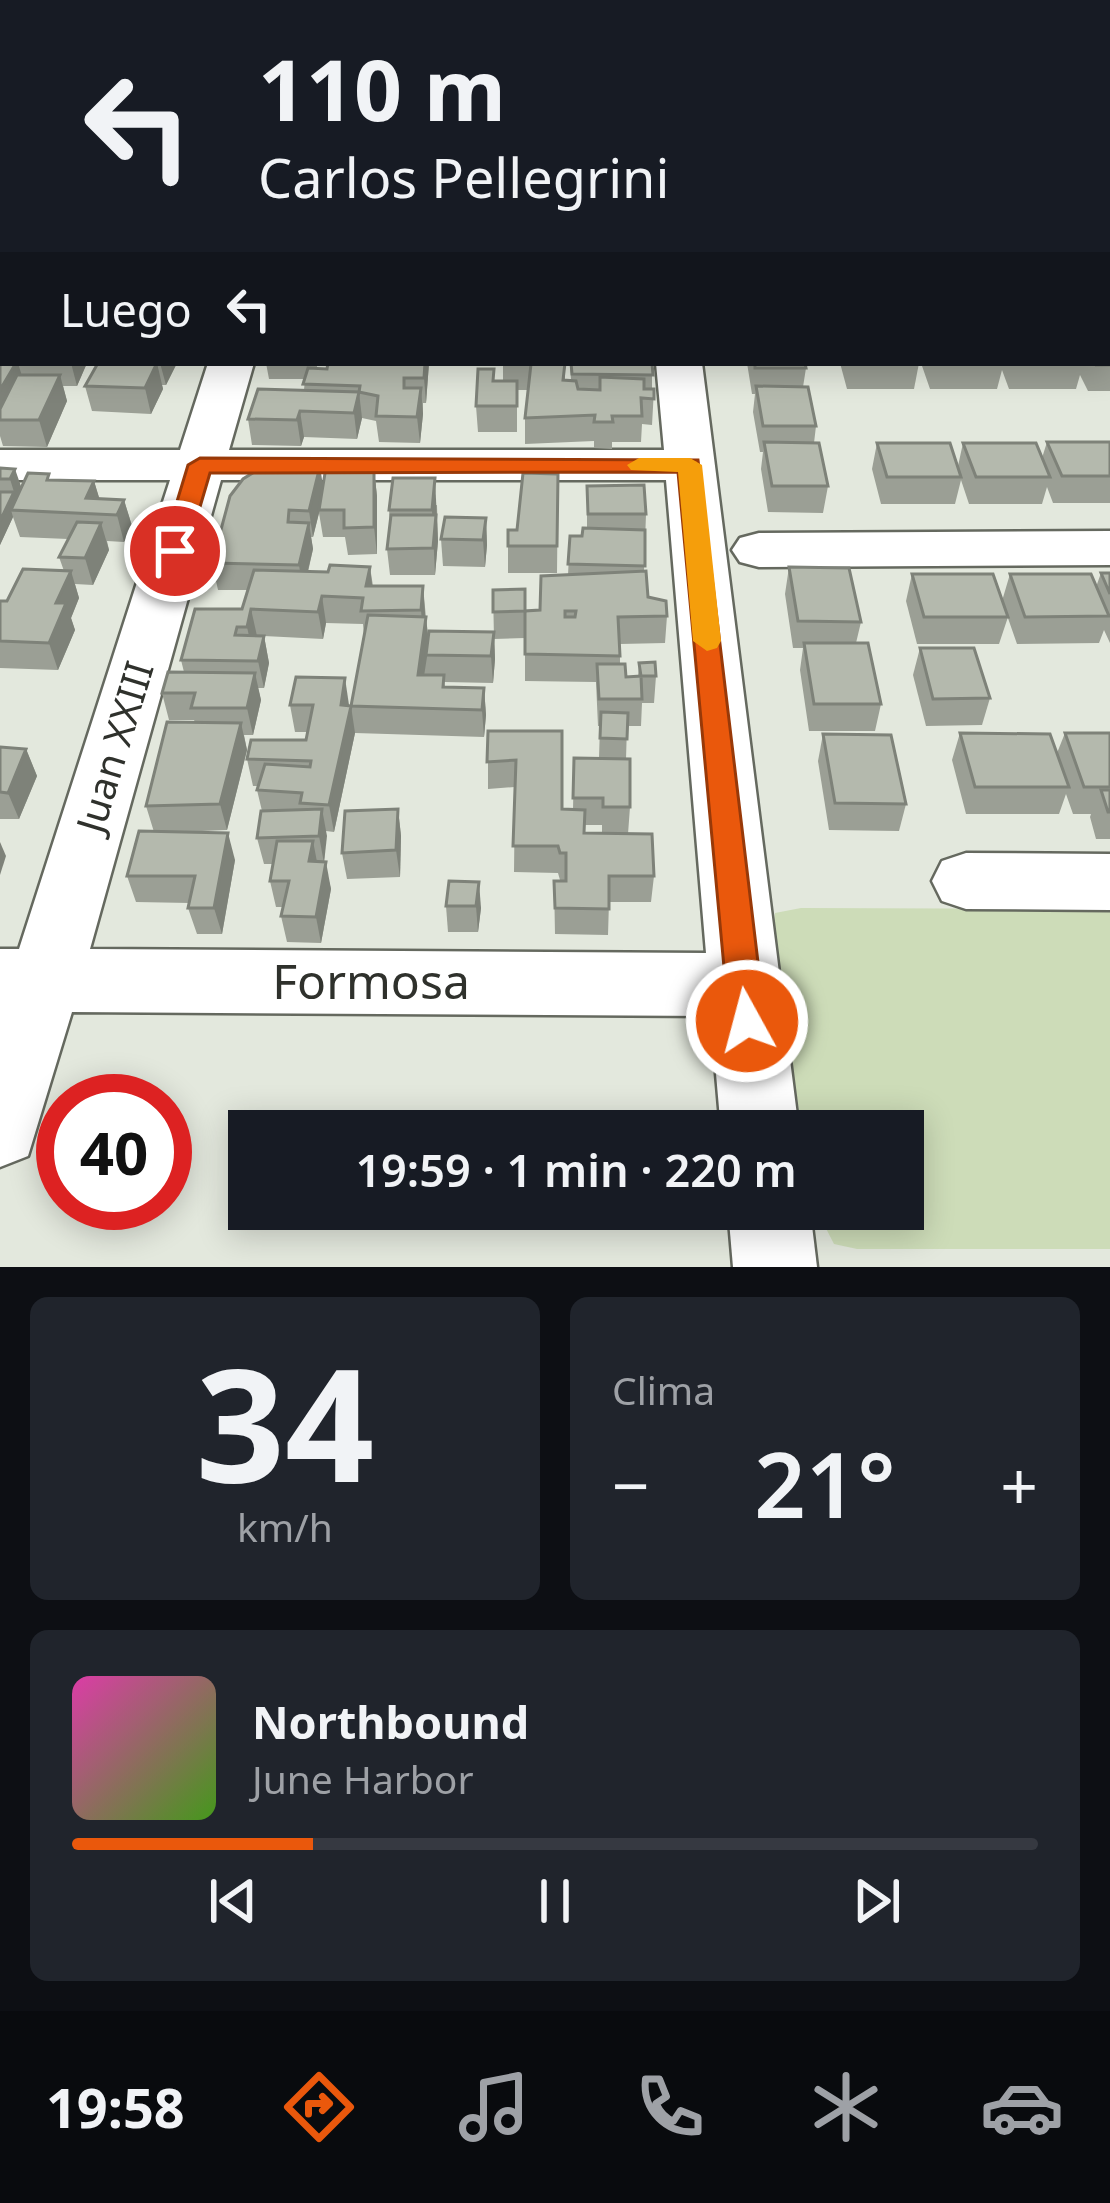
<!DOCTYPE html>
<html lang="es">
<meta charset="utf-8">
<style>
body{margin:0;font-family:"Noto Sans",sans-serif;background:#20242c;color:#f1f3f6;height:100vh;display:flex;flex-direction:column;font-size:45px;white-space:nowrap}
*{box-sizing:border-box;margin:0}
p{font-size:39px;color:#9ea1a6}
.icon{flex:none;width:66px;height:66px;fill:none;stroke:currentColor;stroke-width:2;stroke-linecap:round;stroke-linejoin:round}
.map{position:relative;height:1267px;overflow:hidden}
.panel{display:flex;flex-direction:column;gap:30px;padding:30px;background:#0d0f14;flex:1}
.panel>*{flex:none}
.banner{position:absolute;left:0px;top:0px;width:1110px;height:366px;box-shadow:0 6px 30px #0003;background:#171b24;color:#f1f3f6;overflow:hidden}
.speed{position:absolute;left:36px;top:1074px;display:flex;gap:24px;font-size:60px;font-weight:700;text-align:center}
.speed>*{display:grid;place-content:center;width:156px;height:156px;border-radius:50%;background:#171b24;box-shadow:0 6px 30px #0003;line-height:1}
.speed .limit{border:18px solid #d22;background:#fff;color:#111}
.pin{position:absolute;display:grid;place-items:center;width:102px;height:102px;color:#fff;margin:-51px;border:6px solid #fff;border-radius:50%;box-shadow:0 3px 12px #0007}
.me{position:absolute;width:132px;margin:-66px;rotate:353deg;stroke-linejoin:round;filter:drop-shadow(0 0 9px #0008)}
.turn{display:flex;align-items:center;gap:42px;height:252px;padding:0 60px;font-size:54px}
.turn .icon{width:156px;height:156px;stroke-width:2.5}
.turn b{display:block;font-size:84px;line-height:102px}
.then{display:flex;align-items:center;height:114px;padding:0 60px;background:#0003;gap:24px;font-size:45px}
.big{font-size:90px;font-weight:600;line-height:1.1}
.panel .widget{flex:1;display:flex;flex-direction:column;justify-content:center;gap:18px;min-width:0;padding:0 42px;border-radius:18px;background:#20242c}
.panel .dial{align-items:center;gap:0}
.dial b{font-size:156px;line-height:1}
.song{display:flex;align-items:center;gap:36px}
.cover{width:144px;height:144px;border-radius:18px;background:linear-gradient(135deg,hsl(320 70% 55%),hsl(100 70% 35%))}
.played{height:12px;border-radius:6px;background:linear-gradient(90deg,#ea580c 25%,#363941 25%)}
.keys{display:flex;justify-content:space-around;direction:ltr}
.heat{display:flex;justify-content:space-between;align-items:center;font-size:66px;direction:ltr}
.panel .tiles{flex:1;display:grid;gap:30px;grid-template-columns:1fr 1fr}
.widget:last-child{grid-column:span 2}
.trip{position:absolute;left:228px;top:1110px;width:696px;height:120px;border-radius:0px;background:#171b24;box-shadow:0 6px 30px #0003;font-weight:600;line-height:120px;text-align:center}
.menu{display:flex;height:192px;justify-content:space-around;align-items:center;background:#090b0e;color:#9ea1a6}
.menu .icon{width:84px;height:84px}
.menu .selected{color:#ea580c}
.menu b{font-size:54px;color:#f1f3f6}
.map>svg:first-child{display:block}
.green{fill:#cddcb8}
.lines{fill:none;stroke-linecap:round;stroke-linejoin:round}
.minor-casing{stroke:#65695f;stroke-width:5}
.minor{fill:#fff;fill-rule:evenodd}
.wall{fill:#9b9f95;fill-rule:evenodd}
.shaded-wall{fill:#7e8279}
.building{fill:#b4b9ad;stroke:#7e8279;stroke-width:3;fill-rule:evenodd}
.route{fill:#ea580c;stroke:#983908;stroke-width:3}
.slow{fill:#f59e0b}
.labels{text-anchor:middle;stroke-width:9;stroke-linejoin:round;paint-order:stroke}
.street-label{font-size:39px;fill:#2f312c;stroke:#fff}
.near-street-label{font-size:48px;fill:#2f312c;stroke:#fff}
</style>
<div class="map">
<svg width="1110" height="1267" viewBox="0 0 1110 1267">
<rect width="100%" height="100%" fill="#e3e8dd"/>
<path class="green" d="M 801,908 L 1110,909 L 1110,1249 L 857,1249 L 834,1244 L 816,1209 L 903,1209 L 903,1131 L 802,1131 L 773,936 L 775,913 Z"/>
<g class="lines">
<defs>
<g id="minor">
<rect x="627" y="0" width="30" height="3"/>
<rect x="0" y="84" width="3" height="20"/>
<rect x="0" y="240" width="3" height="24"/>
<rect x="1107" y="318" width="3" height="26"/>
<path d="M 208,363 L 254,363 L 229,450 L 664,450 L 656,363 L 702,363 L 799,1131 L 721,1131 L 711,1016 L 72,1012 L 28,1156 L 0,1167 L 0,949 L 19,949 L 170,480 L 0,480 L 0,450 L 180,450 ZM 221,480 L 666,480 L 706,953 L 90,949 Z"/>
<path d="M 1110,531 L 1110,565 L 759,567 L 740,562 L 732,550 L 740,538 L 759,533 Z"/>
<path d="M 966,853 L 1110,854 L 1110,910 L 966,909 L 942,901 L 932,881 L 942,861 Z"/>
<path d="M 728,1209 L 810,1209 L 817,1267 L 733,1267 Z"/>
</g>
</defs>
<use href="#minor" class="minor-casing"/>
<use href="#minor" class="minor"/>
</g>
<g class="wall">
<path d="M 3,98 L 3,171 L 0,171 L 0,102 Z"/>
<rect x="0" y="173" width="3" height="39"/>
<path d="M 1110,255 L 1110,287 L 1107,294 L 1107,264 Z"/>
<path d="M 0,260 L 3,363 L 87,363 L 77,386 L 63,386 L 67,401 L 47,447 L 3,446 L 0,436 Z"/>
<path d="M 1110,337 L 1110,391 L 1088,391 L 1080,375 L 1076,389 L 1009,389 L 1002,370 L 997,389 L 930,389 L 921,363 L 1107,363 Z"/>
<path d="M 98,363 L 177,363 L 166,385 L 162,385 L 163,389 L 151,414 L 92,411 L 85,386 Z"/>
<path d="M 266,363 L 317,363 L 317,369 L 429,363 L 426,403 L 423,403 L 423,414 L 420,443 L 379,442 L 376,421 L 362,418 L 361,412 L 362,418 L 357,439 L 304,437 L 301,446 L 252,445 L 248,419 L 304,390 L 305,379 L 269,379 Z"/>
<path d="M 503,363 L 565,363 L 565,380 L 571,380 L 570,363 L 652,363 L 652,389 L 654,389 L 652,425 L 642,424 L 641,442 L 612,442 L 612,449 L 594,448 L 594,441 L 525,444 L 525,418 L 528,390 L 517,390 L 517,432 L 478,432 L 476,406 L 494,381 L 503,381 Z"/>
<path d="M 747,363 L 805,363 L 806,368 L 803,387 L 816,426 L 814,443 L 828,486 L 823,513 L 768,512 L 761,469 L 763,452 L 760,452 L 753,412 L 755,394 L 752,394 Z"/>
<path d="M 840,363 L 919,363 L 914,389 L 847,389 Z"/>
<path d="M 1047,442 L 1110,442 L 1110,503 L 1053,503 L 1047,487 L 1042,504 L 969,504 L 961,480 L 955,504 L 881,504 L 872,469 L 877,443 L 958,466 L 963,443 L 1042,458 Z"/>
<path d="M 0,468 L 21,488 L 51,480 L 94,481 L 99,498 L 124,500 L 132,526 L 124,542 L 107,541 L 109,550 L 93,585 L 75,584 L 79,598 L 71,618 L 75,630 L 58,670 L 0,668 L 0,601 L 7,601 L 64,571 L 59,557 L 68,539 L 20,537 L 13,517 L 0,545 Z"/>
<path d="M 374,470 L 377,496 L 377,554 L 348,555 L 345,537 L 323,537 L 319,513 L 313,537 L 311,537 L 313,549 L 308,572 L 328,572 L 370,567 L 373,586 L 423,586 L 428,639 L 494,632 L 495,659 L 493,683 L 444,682 L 445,687 L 484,688 L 486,715 L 484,737 L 355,733 L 334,832 L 326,831 L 324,862 L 331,889 L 321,943 L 287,942 L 281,916 L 283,907 L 276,907 L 270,881 L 273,864 L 264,864 L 257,838 L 262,811 L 257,790 L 258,786 L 253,786 L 247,759 L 306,740 L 308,732 L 295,732 L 290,705 L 351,706 L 364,636 L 363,624 L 326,623 L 323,639 L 264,636 L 269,663 L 264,688 L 258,688 L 261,700 L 253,735 L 244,735 L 247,750 L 227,830 L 177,832 L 235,860 L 222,934 L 197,934 L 188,908 L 190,903 L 136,902 L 127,876 L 154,832 L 146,806 L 195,722 L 194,720 L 169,720 L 162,693 L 184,672 L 181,660 L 242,609 L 248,590 L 218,590 L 212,563 L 323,487 Z"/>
<path d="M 558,474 L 557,573 L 508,573 L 508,530 L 517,530 Z"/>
<path d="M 587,486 L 646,514 L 644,571 L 648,597 L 667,616 L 665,643 L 620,644 L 620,664 L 626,677 L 638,676 L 639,663 L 656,676 L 654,703 L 642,703 L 641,726 L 627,726 L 626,759 L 630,807 L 628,834 L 654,876 L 651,902 L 609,902 L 608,935 L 555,934 L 554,881 L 566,880 L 560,880 L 558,873 L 514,872 L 515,787 L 488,789 L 488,731 L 562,809 L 573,810 L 574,758 L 599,758 L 600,726 L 598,726 L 596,682 L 525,681 L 525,638 L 494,639 L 493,590 L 525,611 L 540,610 L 568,575 L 570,536 L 582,536 L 587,528 ZM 585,825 L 602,825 L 602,833 L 585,833 Z"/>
<path d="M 437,505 L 438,541 L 435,575 L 390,575 L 387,549 L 390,523 L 389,510 Z"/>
<path d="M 486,518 L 487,545 L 485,567 L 443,566 L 441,539 Z"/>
<path d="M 789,567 L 861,622 L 856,643 L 881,704 L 875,731 L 809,731 L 800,670 L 803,648 L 793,648 L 785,594 Z"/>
<path d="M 1101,573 L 1110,573 L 1110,643 L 1104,630 L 1099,643 L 1017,644 L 1002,601 L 1010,574 L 1096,587 Z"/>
<path d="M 912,574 L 1008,617 L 999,644 L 917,644 L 906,601 Z"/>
<path d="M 920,648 L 990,698 L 982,725 L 926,726 L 913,675 Z"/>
<path d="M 960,733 L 1057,753 L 1065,733 L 1110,733 L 1110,839 L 1096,839 L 1090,817 L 1091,814 L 1073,814 L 1066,794 L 1059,814 L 966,814 L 952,760 Z"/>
<path d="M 823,734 L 906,804 L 899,831 L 829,830 L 818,761 Z"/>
<path d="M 0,747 L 26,749 L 37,776 L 19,819 L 0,819 Z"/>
<path d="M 398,809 L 401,836 L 400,877 L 347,879 L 342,853 Z"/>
<path d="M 449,881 L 481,908 L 478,932 L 448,932 L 446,906 Z"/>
</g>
<g class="shaded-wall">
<path d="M 3,282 L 3,320 L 0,318 L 0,287 Z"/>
<path d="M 16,363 L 18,363 L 25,386 L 0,420 L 0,390 Z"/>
<path d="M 71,363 L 87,363 L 77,386 Z"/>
<path d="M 157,363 L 163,389 L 151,414 L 145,388 Z"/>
<path d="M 160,363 L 177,363 L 166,385 Z"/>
<path d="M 425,363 L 429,363 L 426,403 L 424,378 Z"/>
<path d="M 60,375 L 67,401 L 47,447 L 39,420 Z"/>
<path d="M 421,388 L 423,414 L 420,443 L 417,417 Z"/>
<path d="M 359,392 L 362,418 L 357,439 L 354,413 Z"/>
<path d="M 300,411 L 304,437 L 301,446 L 297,420 Z"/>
<path d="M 320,466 L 324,493 L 313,537 L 309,511 Z"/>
<path d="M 15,469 L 24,495 L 11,510 L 13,517 L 0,545 L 0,521 L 14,492 L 10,479 Z"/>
<path d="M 374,470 L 377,496 L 377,554 L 374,527 Z"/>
<path d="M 435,478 L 438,541 L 435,575 L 432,510 Z"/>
<path d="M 94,481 L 102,507 L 86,498 Z"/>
<path d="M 124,500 L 132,526 L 124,542 L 117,515 Z"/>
<path d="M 486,518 L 487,545 L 485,567 L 483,540 Z"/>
<path d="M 101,523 L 109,550 L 93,585 L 85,558 Z"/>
<path d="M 309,523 L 313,549 L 303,591 L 299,565 Z"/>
<path d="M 370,567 L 373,593 L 369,613 L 366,586 Z"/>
<path d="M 71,571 L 79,598 L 71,618 L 75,630 L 58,670 L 49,643 L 56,603 Z"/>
<path d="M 423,586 L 425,613 L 424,634 L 426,617 L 429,644 L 420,702 L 418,675 L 423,636 L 421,610 Z"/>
<path d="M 322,596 L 326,623 L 323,639 L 318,612 Z"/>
<path d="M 251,609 L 257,636 L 253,654 L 247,627 Z"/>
<path d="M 494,632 L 495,659 L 493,683 L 491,656 Z"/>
<path d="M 264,636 L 269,663 L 264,688 L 258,661 Z"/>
<path d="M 255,673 L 261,700 L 253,735 L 247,708 Z"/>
<path d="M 345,678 L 349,705 L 345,732 L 341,705 Z"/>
<path d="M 484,688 L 486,715 L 484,737 L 482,710 Z"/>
<path d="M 351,706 L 355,733 L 334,832 L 329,805 Z"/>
<path d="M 241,723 L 247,750 L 227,830 L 220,804 Z"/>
<path d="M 26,749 L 37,776 L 19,819 L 8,793 Z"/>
<path d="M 322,809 L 327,836 L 324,863 L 319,836 Z"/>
<path d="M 398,809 L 401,836 L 400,877 L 396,850 Z"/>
<path d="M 228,833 L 235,860 L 222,934 L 214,908 Z"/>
<path d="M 313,841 L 318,867 L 309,861 Z"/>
<path d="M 0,842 L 6,856 L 0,875 Z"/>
<path d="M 326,862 L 331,889 L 321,943 L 316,917 Z"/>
<path d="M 479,882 L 481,908 L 478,932 L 476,906 Z"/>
</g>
<g class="building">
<path d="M 3,98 L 3,148 L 0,148 L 0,102 Z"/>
<path d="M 0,260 L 3,260 L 3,282 L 0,287 Z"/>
<path d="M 0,303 L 3,303 L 3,363 L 16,363 L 0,390 Z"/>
<path d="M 1107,337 L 1110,337 L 1110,365 L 1096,365 L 1095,363 L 1107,363 Z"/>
<path d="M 98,363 L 157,363 L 145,388 L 85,386 Z"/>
<path d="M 328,363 L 425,363 L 424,378 L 404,378 L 404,388 L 421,388 L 417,417 L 376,416 L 378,396 L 359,392 L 360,386 L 303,384 L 308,368 L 327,369 Z"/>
<path d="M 565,363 L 563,380 L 576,381 L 578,389 L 600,390 L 600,377 L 644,379 L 644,389 L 654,389 L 654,399 L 641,398 L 642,416 L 612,416 L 613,422 L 594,422 L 595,415 L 525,418 L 531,364 L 503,363 Z"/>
<path d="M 571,363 L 652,363 L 653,375 L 572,374 Z"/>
<path d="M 755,363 L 805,363 L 806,368 L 755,368 Z"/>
<path d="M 478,369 L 494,369 L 493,381 L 517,381 L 517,406 L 476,406 Z"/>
<path d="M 17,375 L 60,375 L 39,420 L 0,420 L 0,409 Z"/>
<path d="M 756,386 L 808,387 L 816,426 L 763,426 Z"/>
<path d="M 258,389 L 359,392 L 354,413 L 300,411 L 297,420 L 248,419 Z"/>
<path d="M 764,442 L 819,443 L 828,486 L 772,486 Z"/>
<path d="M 1047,442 L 1110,442 L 1110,476 L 1062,476 Z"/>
<path d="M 877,443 L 950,443 L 961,477 L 887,477 Z"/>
<path d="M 963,443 L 1036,443 L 1050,477 L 976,477 Z"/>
<path d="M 320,466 L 309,511 L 289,510 L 288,522 L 309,523 L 299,565 L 212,563 L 230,496 L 243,479 L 259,469 Z"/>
<path d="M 326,467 L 374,470 L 374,527 L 344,528 L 344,510 L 319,510 Z"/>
<path d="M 0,468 L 15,469 L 10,479 L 0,479 Z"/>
<path d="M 28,473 L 49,474 L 47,480 L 94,481 L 86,498 L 124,500 L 117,515 L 11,510 Z"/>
<path d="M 523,473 L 558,474 L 557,546 L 508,546 L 508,530 L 517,530 Z"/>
<path d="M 393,478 L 435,478 L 432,510 L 389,510 Z"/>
<path d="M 644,485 L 646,514 L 588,514 L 587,486 Z"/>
<path d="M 0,492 L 14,492 L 0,521 Z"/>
<path d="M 391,515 L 436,515 L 433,548 L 387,549 Z"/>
<path d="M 445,517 L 486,518 L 483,540 L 441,539 Z"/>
<path d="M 77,522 L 101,523 L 85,558 L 59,557 Z"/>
<path d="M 583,528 L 645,530 L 645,566 L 568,564 L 570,536 L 582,536 Z"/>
<path d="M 330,565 L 370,567 L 366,586 L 423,586 L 421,610 L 361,611 L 363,598 L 322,596 L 318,612 L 251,609 L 247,627 L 237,627 L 235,635 L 264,636 L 258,661 L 181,660 L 195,609 L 242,609 L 254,570 L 328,572 Z"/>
<path d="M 789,567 L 849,568 L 861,622 L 798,621 Z"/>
<path d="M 23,569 L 71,571 L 56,603 L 66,603 L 49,643 L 0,641 L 0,601 L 7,601 Z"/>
<path d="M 646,571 L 648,597 L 666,601 L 667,616 L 618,617 L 620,656 L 525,654 L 525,611 L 540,610 L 541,576 ZM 565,611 L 576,611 L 575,617 L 565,617 Z"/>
<path d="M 1101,573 L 1110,573 L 1110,594 Z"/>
<path d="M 912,574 L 993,574 L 1008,617 L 924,617 Z"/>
<path d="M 1010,574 L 1091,574 L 1109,616 L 1025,617 Z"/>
<path d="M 525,589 L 525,611 L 493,612 L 493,590 Z"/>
<path d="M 368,615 L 426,617 L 418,675 L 444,675 L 443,687 L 484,688 L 482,710 L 351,706 Z"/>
<path d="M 429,631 L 494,632 L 491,656 L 426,655 Z"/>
<path d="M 804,643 L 868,643 L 881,704 L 814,704 Z"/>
<path d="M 920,648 L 974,648 L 990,698 L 933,699 Z"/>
<path d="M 655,662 L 656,676 L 641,676 L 642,699 L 599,699 L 597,664 L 625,664 L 626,677 L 641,676 L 639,663 Z"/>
<path d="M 168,672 L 255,673 L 247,708 L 191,708 L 195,693 L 162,693 Z"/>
<path d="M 296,677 L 345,678 L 341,705 L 351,706 L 329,805 L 300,803 L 302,793 L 257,790 L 265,764 L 310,767 L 311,761 L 247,759 L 251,740 L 306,740 L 313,705 L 290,705 Z"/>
<path d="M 601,712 L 628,713 L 627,739 L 600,738 Z"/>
<path d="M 167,722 L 241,723 L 220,804 L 146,806 Z"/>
<path d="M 488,731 L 562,731 L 562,809 L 585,810 L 584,833 L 652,834 L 654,876 L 609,876 L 609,909 L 555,908 L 554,881 L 566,881 L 566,853 L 560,853 L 558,846 L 513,846 L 516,760 L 487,762 Z"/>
<path d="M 960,733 L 1050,734 L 1069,787 L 975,787 Z"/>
<path d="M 1065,733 L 1110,733 L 1110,787 L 1084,787 Z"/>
<path d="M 823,734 L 891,735 L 906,804 L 835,803 Z"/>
<path d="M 0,747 L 26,749 L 8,793 L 0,792 Z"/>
<path d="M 574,758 L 630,759 L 630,807 L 603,807 L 603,798 L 573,798 Z"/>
<path d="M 1101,790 L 1110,790 L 1110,812 L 1108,812 Z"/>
<path d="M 322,809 L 319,836 L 257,838 L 261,811 Z"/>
<path d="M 398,809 L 396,850 L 342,853 L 345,811 Z"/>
<path d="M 139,831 L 228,833 L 214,908 L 188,908 L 195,876 L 127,876 Z"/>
<path d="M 277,841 L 313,841 L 309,861 L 326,862 L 316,917 L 281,916 L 289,881 L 270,881 Z"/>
<path d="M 449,881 L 479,882 L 476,906 L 446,906 Z"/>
</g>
<path class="route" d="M 200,458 L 698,460 L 765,1021 L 759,1032 L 747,1037 L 735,1032 L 729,1021 L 678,472 L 210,473 L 187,551 L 175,559 L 166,557 L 162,551 L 188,465 Z"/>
<path class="slow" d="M 639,458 L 690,458 L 702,465 L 721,641 L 717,648 L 707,651 L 693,641 L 678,472 L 631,470 L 627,465 Z"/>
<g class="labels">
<g class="street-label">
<text transform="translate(115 747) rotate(-73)" y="14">Juan XXIII</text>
</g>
<g class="near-street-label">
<text x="371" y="999">Formosa</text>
</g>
</g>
</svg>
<div class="speed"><div class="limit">40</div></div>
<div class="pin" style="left:175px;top:551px;background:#d93025"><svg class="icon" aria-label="arrive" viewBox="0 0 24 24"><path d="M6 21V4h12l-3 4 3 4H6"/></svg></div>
<svg class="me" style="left:747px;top:1021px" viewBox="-20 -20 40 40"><circle r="17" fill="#ea580c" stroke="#fff" stroke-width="3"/><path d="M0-11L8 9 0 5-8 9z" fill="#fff"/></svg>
<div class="trip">19:59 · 1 min · 220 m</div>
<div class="banner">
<div class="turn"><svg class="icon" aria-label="left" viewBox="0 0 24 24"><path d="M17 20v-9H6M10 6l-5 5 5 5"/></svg><div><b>110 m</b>Carlos Pellegrini</div></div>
<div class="then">Luego<svg class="icon" aria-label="left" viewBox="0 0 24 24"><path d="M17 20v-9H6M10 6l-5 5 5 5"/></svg></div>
</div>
</div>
<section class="panel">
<div class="tiles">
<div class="widget dial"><b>34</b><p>km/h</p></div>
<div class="widget"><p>Clima</p>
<div class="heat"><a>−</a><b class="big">21°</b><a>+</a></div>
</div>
<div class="widget">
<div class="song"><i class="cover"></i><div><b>Northbound</b><p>June Harbor</p></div></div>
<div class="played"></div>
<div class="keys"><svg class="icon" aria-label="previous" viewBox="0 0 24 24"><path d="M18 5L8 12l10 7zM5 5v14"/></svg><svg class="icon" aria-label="pause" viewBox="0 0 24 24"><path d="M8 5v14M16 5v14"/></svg><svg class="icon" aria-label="next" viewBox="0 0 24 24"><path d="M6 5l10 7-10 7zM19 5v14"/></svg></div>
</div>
</div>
</section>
<nav class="menu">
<b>19:58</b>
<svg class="icon selected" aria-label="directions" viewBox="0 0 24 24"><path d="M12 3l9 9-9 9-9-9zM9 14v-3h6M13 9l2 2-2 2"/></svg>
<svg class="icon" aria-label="music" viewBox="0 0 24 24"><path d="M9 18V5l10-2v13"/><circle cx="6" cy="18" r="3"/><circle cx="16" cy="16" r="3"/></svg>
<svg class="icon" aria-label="phone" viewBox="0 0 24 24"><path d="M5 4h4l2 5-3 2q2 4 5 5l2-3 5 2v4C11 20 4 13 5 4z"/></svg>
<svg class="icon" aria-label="climate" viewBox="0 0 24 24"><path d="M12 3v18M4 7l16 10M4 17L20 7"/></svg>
<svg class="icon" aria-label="car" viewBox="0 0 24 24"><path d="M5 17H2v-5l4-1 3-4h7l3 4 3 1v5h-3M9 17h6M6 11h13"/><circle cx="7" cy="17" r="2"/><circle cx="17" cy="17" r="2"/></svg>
</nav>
